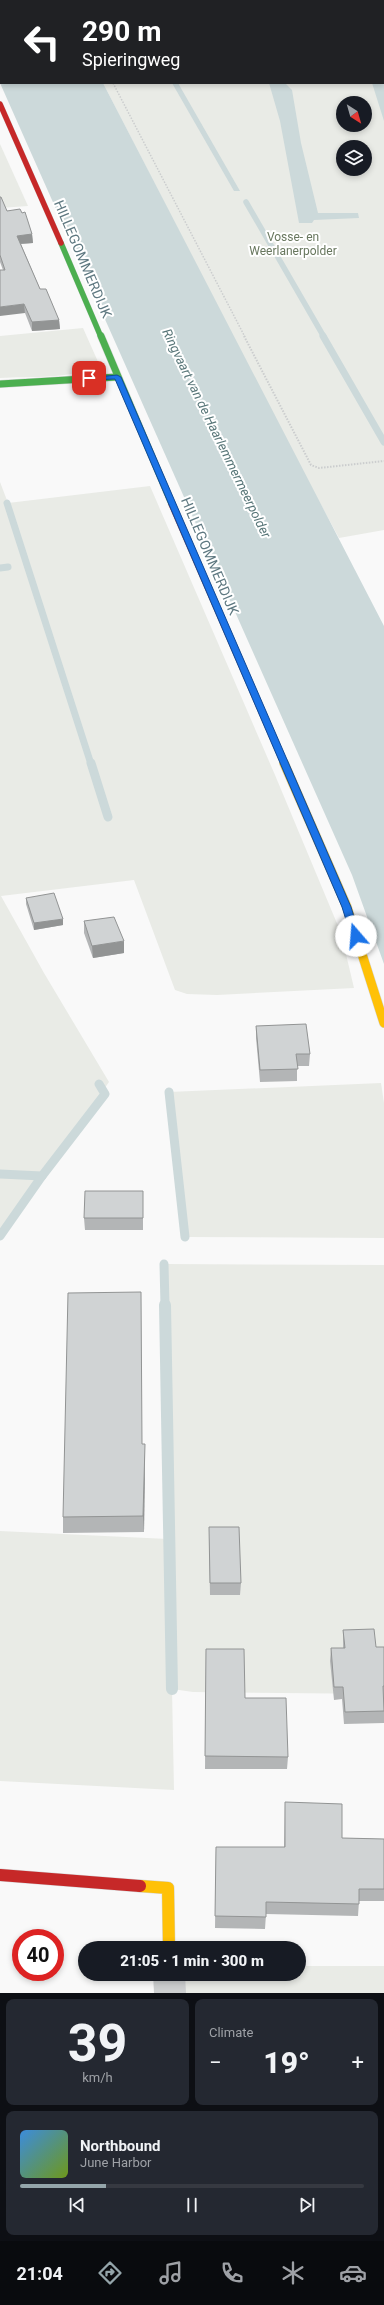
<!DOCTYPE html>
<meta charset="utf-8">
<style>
body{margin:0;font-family:Roboto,sans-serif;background:#242831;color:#f1f3f6;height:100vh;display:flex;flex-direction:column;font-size:15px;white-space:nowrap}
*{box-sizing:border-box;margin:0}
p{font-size:13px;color:#9ea1a6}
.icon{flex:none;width:22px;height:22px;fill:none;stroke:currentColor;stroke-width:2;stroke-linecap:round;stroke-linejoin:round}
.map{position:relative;height:1993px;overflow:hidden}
.drawer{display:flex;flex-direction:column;gap:6px;padding:6px;background:#0d0f14;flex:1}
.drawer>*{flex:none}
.hud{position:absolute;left:0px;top:0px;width:384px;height:84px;box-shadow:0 2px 6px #0003;background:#202124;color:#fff;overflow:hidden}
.needle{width:26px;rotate:143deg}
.controls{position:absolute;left:336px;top:96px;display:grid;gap:8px}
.controls a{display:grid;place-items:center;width:36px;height:36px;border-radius:50%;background:#171b24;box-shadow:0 2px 6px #0003;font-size:20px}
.speed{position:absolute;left:12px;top:1929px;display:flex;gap:8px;font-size:20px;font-weight:700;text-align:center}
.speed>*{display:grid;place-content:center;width:52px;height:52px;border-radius:50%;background:#171b24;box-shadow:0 2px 6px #0003;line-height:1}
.speed .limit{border:6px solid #d22;background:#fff;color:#111}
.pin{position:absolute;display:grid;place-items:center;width:34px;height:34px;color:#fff;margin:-17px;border-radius:8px;box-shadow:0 2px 6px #0006}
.me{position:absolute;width:44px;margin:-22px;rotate:342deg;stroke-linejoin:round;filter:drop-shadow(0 0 3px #0008)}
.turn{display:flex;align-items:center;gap:14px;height:84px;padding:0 16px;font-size:18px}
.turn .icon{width:52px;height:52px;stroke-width:2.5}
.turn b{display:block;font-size:28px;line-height:34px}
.big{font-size:30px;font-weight:800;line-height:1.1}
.drawer .card{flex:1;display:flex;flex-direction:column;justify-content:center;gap:6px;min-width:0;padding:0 14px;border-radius:8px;background:#242831}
.drawer .dial{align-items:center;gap:0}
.dial b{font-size:52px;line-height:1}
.song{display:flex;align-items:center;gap:12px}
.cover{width:48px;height:48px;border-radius:6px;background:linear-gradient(135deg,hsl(210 70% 55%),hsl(80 70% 35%))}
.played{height:4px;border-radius:2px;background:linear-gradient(90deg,#94a5aa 25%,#363941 25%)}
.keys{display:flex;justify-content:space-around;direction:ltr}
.heat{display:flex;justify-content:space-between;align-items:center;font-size:22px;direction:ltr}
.drawer .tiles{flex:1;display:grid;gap:6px;grid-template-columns:1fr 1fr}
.card:last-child{grid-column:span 2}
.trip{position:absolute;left:78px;top:1941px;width:228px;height:40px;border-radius:20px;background:#171b24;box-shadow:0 2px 6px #0003;font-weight:800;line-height:40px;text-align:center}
.dock{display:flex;height:64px;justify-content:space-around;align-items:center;background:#090b0e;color:#9ea1a6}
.dock .icon{width:28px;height:28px}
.dock .on{color:#94a5aa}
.dock b{font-size:18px;color:#f1f3f6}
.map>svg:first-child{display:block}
.green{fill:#e9ebe6;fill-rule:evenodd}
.water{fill:#ccd9da}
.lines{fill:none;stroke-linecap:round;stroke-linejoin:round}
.stream-far3{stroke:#ccd9da;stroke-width:5.5}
.stream-far2{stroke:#ccd9da;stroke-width:7}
.stream-far1{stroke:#ccd9da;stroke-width:9}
.stream{stroke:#ccd9da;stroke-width:12}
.fast-far1-casing{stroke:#d6d7d8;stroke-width:6}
.fast-casing{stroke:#d6d7d8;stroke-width:8}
.slow-far2-casing{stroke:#d6d7d8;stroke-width:8}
.slow-far1-casing{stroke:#d6d7d8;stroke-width:10}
.slow-casing{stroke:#d6d7d8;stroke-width:13}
.jam-far2-casing{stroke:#d6d7d8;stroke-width:6}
.jam-far1-casing{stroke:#d6d7d8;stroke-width:8}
.jam-casing{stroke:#d6d7d8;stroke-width:13}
.path-far1{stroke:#cbcdce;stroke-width:1.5;stroke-dasharray:1.5 1.5;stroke-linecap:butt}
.path{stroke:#cbcdce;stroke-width:2;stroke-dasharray:1.5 1.5;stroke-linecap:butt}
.street{fill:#cdcfd0;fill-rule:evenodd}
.fast-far1{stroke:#4caf50;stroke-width:5.5}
.fast{stroke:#4caf50;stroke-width:7}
.slow-far2{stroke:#ffc107;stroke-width:7}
.slow-far1{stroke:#ffc107;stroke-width:9}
.slow{stroke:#ffc107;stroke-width:12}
.jam-far2{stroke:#c62828;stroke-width:5.5}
.jam-far1{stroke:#c62828;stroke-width:7}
.jam{stroke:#c62828;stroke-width:12}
.wall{fill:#b3b5b6}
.shaded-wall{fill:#929494}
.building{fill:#d0d3d4;stroke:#929494}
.route{fill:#1a73e8;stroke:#114b97}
.labels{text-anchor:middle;stroke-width:4;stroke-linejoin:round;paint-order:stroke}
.far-park-label{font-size:12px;fill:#68775e;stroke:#fff}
.far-water-label{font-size:13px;font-style:italic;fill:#587678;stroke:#fff}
.street-label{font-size:14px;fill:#5e7880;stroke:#fff}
</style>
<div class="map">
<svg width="384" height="1993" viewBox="0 0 384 1993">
<rect width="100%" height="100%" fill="#f9f9f9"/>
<g class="green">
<path d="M 61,0 L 384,0 L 384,530 L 339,538 L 296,459 L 103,83 L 383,83 L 383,1 ZM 343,103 L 365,103 L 365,125 L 343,125 ZM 343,147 L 365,147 L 365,169 L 343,169 Z"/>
<path d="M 0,144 L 28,206 L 0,208 Z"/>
<path d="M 83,328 L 99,364 C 74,380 29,376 0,378 L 0,336 Z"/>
<path d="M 0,482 L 8,503 L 150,486 L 275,775 L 341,933 L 354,988 L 217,995 L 187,994 L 175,990 L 134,880 L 1,896 L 44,973 L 109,1082 L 0,1236 Z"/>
<path d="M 381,1083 L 384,1103 L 384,1238 L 185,1237 L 169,1092 Z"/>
<path d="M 164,1264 L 384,1265 L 384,1694 L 193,1692 L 172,1689 L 174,1790 L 0,1781 L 0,1531 L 168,1539 L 164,1365 Z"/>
<path d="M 299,1966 L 384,1966 L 384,1993 L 180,1993 L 179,1974 L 299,1974 Z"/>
</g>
<g class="water">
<path d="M 0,0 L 61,0 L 1,1 L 1,83 L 103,83 L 384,626 L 384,964 L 352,875 L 0,83 Z"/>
<path d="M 383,65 L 384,68 L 384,121 L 372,83 L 383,83 Z"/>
<path d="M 172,83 L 178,83 L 240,191 L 234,191 Z"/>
<path d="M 269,83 L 285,83 L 292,90 L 301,143 L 318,213 L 358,213 L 359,218 L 314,220 L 312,223 L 299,223 L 280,121 Z"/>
</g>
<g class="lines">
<path class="stream-far3" d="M 246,202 L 324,337"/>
<g class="stream-far2">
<path d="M 323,336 L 384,442"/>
<path d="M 7,503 L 91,764"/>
<path d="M 0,568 L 8,567"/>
</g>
<g class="stream-far1">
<path d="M 91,763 L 108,817"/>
<path d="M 169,1092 L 185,1237"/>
<path d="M 0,1174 L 42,1176 L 105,1094 L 99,1084"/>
<path d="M 0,1236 L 42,1176"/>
<path d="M 164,1264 L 165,1306"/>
</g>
<path class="stream" d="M 165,1305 L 172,1689"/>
<defs>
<path id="fast-far1" d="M 61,243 L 101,337"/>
<g id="fast">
<path d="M 101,336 L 172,504"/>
<path d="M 0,384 L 117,377"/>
</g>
<path id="slow-far2" d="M 282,758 L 285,764"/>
<path id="slow-far1" d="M 284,763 L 347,907 L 384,1023"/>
<path id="slow" d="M 140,1886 L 168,1888 L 169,1948"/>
<path id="jam-far2" d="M 0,104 L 61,243"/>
<path id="jam-far1" d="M 172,504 L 282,758"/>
<path id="jam" d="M 0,1875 L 140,1886"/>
</defs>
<use href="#fast-far1" class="fast-far1-casing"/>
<use href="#fast" class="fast-casing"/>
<use href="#slow-far2" class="slow-far2-casing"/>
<use href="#slow-far1" class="slow-far1-casing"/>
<use href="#slow" class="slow-casing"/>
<use href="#jam-far2" class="jam-far2-casing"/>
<use href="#jam-far1" class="jam-far1-casing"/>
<use href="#jam" class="jam-casing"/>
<path class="path-far1" d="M 113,83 L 245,337"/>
<path class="path" d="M 244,336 L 311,465 L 319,468 L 384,461"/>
<path class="street" d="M 153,1974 L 185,1974 L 186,1993 L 154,1993 Z"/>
<use href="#fast-far1" class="fast-far1"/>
<use href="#fast" class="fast"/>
<use href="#slow-far2" class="slow-far2"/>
<use href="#slow-far1" class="slow-far1"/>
<use href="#slow" class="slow"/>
<use href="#jam-far2" class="jam-far2"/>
<use href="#jam-far1" class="jam-far1"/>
<use href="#jam" class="jam"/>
</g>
<g class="wall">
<path d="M 0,197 L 7,211 L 22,213 L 32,234 L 33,243 L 21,244 L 40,289 L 59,320 L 60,329 L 32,331 L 25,313 L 3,270 L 0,262 Z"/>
<path d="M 26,898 L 63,925 L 34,930 L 26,904 Z"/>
<path d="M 84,921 L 124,953 L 93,958 L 84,933 Z"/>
<path d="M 256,1026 L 310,1054 L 309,1066 L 297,1066 L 297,1081 L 260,1082 L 256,1038 Z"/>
<path d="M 143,1191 L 143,1230 L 85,1230 L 84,1218 Z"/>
<path d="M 142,1444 L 145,1460 L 144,1532 L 63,1533 L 63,1517 Z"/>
<path d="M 209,1539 L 241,1583 L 240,1595 L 210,1595 Z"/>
<path d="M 343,1630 L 376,1647 L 384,1647 L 384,1723 L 344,1724 L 342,1699 L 334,1700 L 330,1661 L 331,1648 L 343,1648 Z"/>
<path d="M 206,1649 L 245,1698 L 288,1757 L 287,1769 L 205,1769 Z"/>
<path d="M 285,1802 L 342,1838 L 384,1839 L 384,1901 L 359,1901 L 358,1916 L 266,1914 L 265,1929 L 215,1928 L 216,1847 L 284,1847 Z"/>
</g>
<g class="shaded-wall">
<path d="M 32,234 L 33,243 L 18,244 L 17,236 Z"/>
<path d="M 24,304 L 25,313 L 0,316 L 0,307 Z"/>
<path d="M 59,320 L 60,329 L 32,331 L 32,322 Z"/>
<path d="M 63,919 L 63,925 L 34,930 L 34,923 Z"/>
<path d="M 124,941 L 124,953 L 93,958 L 92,946 Z"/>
<path d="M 145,1444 L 145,1460 L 144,1532 L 143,1516 Z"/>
</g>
<g class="building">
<path d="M 0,197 L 1,197 L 7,211 L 20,209 L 22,213 L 25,212 L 32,234 L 17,236 L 40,289 L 46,289 L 59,320 L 32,322 L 24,304 L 0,307 L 0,270 L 5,270 L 0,255 Z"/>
<path d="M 54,893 L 63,919 L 34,923 L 26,898 Z"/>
<path d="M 114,917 L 124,941 L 92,946 L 84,921 Z"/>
<path d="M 306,1024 L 310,1054 L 296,1054 L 298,1069 L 260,1070 L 256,1026 Z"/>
<path d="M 85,1191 L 143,1191 L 143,1218 L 84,1218 Z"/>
<path d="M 141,1292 L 142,1444 L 145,1444 L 143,1516 L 63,1517 L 68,1293 Z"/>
<path d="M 209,1527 L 239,1527 L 241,1583 L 210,1583 Z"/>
<path d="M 374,1629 L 376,1647 L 384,1647 L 384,1686 L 383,1686 L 384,1711 L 345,1712 L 343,1687 L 334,1687 L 331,1648 L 345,1648 L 343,1630 Z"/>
<path d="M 206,1649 L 244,1649 L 245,1698 L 286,1698 L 288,1757 L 205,1756 Z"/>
<path d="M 285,1802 L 342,1804 L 342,1838 L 384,1839 L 384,1889 L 359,1889 L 359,1904 L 266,1902 L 266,1917 L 215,1916 L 216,1847 L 285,1847 Z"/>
</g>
<path class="route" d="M 117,375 L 121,377 L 351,907 L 360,936 L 359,938 L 351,936 L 342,907 L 115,379 L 89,380 L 86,378 Z"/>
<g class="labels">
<g class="far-park-label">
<text x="293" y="241">Vosse- en<tspan x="293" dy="14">Weerlanerpolder</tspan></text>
</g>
<g class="far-water-label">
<text transform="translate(217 433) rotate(64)" y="5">Ringvaart van de Haarlemmermeerpolder</text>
</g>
<g class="street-label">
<text transform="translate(83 259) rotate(67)" y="5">HILLEGOMMERDIJK</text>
<text transform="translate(210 556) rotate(67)" y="5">HILLEGOMMERDIJK</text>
</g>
</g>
</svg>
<div class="controls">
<a><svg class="needle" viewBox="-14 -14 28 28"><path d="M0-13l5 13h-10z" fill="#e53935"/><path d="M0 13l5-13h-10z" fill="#9ea1a6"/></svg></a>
<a><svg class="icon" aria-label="layers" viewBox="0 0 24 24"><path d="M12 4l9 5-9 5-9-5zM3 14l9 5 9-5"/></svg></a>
</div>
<div class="speed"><div class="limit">40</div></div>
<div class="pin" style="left:89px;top:378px;background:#d93025"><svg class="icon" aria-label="arrive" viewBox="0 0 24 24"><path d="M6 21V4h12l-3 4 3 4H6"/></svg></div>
<svg class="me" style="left:356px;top:936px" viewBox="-20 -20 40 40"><circle r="19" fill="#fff"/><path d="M0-13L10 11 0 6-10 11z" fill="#1a73e8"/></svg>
<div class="trip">21:05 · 1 min · 300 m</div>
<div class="hud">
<div class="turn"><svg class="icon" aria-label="left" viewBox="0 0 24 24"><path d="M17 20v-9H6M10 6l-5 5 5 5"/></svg><div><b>290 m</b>Spieringweg</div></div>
</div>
</div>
<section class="drawer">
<div class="tiles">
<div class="card dial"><b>39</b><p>km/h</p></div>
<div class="card"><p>Climate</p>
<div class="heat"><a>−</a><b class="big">19°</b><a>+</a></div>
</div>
<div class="card">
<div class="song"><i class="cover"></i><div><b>Northbound</b><p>June Harbor</p></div></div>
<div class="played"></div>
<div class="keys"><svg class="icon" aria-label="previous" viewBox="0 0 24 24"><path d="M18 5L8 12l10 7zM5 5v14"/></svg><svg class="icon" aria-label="pause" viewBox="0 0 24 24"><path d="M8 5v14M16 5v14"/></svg><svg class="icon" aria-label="next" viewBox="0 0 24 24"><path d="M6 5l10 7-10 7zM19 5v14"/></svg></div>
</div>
</div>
</section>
<nav class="dock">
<b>21:04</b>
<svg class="icon on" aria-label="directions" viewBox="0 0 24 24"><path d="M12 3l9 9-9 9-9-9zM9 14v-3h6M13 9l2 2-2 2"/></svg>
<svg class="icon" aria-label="music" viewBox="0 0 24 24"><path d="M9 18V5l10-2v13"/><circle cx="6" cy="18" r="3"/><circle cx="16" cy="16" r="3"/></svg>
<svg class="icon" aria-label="phone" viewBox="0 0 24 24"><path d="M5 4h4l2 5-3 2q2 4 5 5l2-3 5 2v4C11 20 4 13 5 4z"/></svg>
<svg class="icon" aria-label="climate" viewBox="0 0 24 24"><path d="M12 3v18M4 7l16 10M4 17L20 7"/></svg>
<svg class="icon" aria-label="car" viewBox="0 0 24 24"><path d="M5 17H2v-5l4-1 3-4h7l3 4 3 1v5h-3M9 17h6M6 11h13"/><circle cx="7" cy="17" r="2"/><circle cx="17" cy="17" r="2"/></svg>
</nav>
